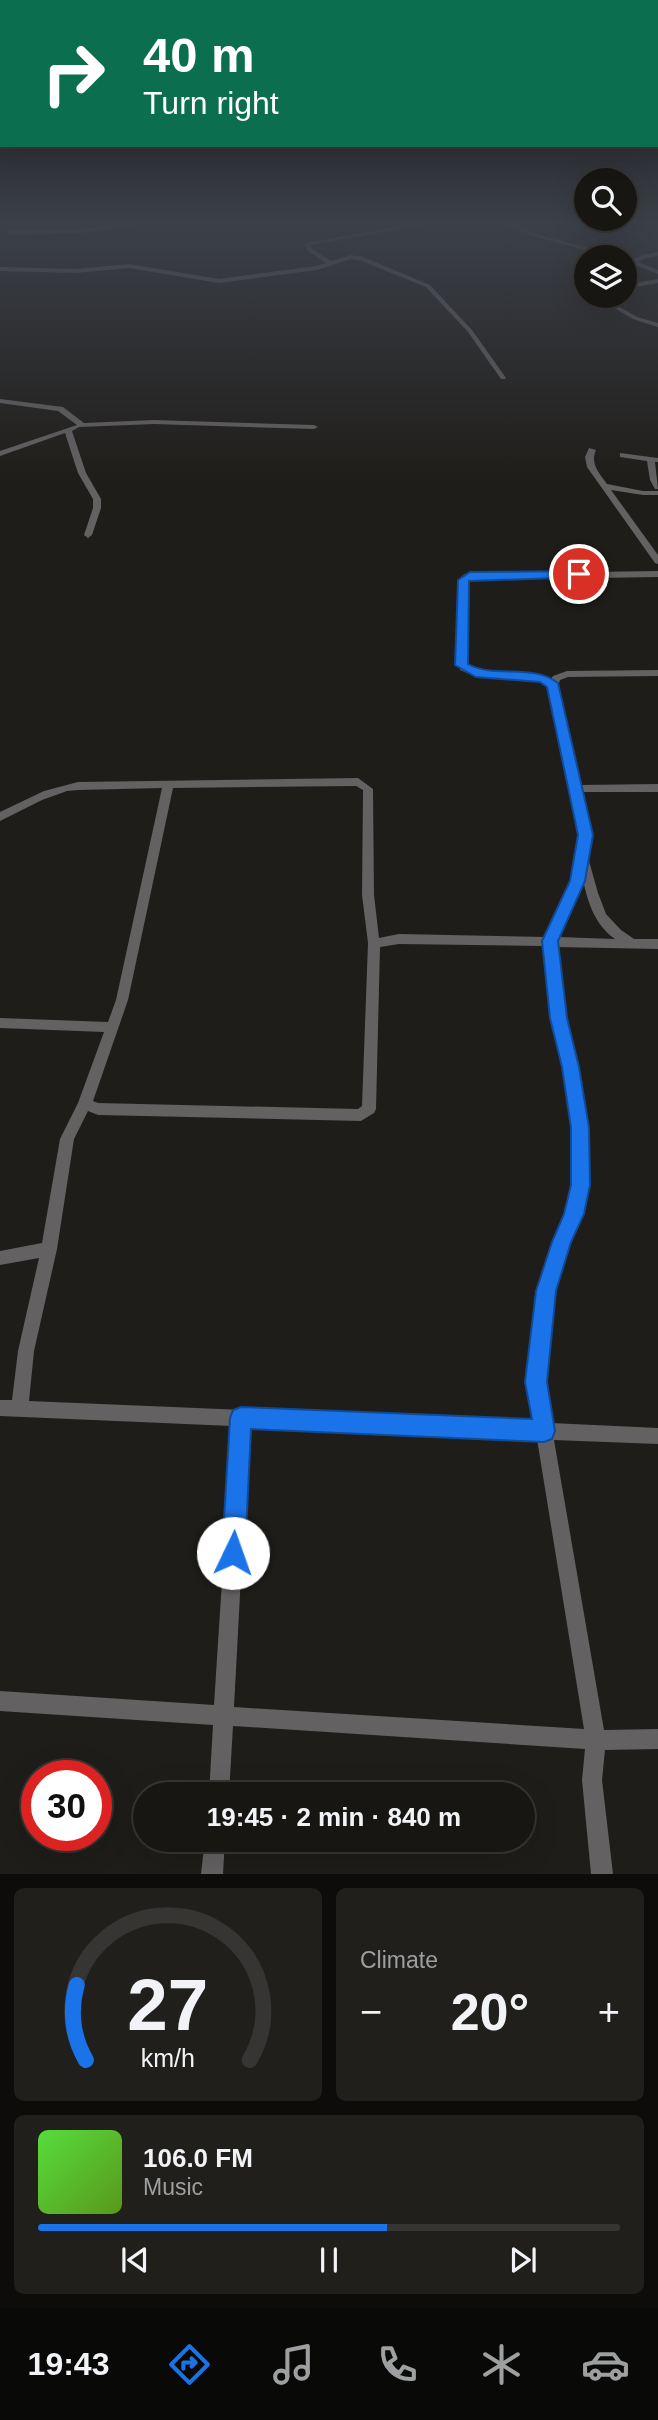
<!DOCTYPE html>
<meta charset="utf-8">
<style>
body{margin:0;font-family:Arial,sans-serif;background:#201f1c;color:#f1f3f6;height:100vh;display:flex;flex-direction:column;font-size:26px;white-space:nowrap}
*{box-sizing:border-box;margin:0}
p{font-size:23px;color:#9e9fa0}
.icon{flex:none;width:38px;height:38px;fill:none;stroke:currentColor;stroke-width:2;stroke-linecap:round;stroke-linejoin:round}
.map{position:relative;height:1874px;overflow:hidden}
.details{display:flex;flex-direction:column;gap:14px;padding:14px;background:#0d0c0a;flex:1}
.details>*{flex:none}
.hud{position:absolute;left:0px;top:0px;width:658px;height:147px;box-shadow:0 7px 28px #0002,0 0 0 2px #363533;background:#0b6e4f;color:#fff;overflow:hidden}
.tools{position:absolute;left:574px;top:168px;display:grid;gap:14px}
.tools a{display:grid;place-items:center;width:63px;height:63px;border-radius:50%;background:#171613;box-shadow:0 7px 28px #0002,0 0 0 2px #363533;font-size:35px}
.speed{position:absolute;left:21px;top:1760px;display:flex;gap:14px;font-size:35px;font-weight:700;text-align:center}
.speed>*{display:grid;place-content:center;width:91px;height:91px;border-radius:50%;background:#171613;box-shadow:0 7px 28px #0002,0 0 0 2px #363533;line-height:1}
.speed .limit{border:10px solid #d22;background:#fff;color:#111}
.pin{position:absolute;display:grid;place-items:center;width:60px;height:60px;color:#fff;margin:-30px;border:4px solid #fff;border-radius:50%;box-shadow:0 2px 7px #0007}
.me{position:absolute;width:77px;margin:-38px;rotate:3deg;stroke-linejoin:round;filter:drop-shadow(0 0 5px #0008)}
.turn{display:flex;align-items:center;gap:24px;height:147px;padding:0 28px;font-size:32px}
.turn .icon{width:91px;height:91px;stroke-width:2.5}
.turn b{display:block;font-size:49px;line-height:60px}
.big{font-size:52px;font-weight:600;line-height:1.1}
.details .widget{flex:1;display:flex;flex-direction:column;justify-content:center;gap:10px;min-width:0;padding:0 24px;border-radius:10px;background:#201f1c}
.details .dial{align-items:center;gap:0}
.dial svg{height:182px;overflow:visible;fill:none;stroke:#363533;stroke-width:7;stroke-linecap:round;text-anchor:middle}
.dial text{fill:#f1f3f6;stroke:none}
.song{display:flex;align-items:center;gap:21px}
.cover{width:84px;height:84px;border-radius:10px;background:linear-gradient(135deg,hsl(110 70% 55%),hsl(90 70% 35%))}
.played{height:7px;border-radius:4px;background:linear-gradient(90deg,#1a73e8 60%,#363533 60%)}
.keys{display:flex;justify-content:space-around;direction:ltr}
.heat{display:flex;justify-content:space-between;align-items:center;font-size:38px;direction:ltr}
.details .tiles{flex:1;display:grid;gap:14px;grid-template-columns:1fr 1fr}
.widget:last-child{grid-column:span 2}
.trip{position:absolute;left:133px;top:1782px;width:402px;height:70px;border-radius:35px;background:#171613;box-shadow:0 7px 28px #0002,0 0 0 2px #363533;font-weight:600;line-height:70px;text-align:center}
.tab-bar{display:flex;height:112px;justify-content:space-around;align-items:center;background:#090908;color:#9e9fa0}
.tab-bar .icon{width:49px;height:49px}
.tab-bar .current{color:#1a73e8}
.tab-bar b{font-size:32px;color:#f1f3f6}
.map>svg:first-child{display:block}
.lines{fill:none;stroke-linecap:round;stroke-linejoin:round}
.minor{fill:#636162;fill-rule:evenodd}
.route{fill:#1a73e8;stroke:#114b97;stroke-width:2}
</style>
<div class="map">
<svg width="658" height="1874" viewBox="0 0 658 1874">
<rect width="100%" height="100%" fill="#1f1d19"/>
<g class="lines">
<g class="minor">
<path d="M 144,221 L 160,221 L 82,233 L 10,234 L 7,232 L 10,230 L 82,229 Z"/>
<path d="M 431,221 L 444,221 L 310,245 L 312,249 L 331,261 L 351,255 L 363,257 L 430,285 L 472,330 L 506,378 L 505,379 L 501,379 L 468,332 L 426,287 L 362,261 L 351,259 L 317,270 L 219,283 L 129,268 L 76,273 L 0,271 L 0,267 L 76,269 L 129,264 L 219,279 L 316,266 L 326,263 L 308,251 L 305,243 Z"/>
<path d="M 499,221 L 507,221 L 536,234 L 621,257 L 612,257 L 532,236 Z"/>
<path d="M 658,252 L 658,256 L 646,258 L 638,262 L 658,270 L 658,274 L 625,261 L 625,257 L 633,260 L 642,255 Z"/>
<path d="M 658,279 L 658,283 L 625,289 L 625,285 Z"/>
<path d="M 594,296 L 601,296 L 637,317 L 658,323 L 658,327 L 633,319 Z"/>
<path d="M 0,399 L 63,407 L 84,423 L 154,420 L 314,425 L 318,427 L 314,429 L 154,424 L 79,427 L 72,431 L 86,473 L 101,499 L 101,508 L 92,535 L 88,538 L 84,535 L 93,508 L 93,499 L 78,473 L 65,433 L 0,456 L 0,451 L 77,425 L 58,411 L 0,403 Z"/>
<path d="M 589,448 L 596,450 C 590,464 599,473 607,484 L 643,491 L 658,491 L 658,495 L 643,495 L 611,490 L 658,555 L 658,564 L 655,563 L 587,467 L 585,457 Z"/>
<path d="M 620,453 L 658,458 L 658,462 L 655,462 L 658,489 L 655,489 L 650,480 L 647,461 L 620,457 Z"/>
<path d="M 658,571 L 658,577 L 469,580 L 468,667 L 476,671 L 532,673 L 550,680 L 553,676 L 567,671 L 658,670 L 658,676 L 568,677 L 560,680 L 558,686 L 580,785 L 658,784 L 658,792 L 581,792 L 591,835 L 587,854 L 598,893 L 606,914 L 621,930 L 634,939 L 658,939 L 658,949 L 557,947 L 565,1018 L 578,1067 L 587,1128 L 588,1185 L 581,1214 L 568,1242 L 554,1291 L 544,1382 L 551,1423 L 658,1428 L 658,1444 L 554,1440 L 604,1730 L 658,1729 L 658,1749 L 605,1750 L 602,1780 L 613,1874 L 591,1874 L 582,1780 L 585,1749 L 233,1726 L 229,1794 L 209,1794 L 213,1725 L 0,1711 L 0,1691 L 214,1705 L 232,1426 L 0,1416 L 0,1400 L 12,1400 L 18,1351 L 39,1258 L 0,1265 L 0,1251 L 42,1243 L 60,1139 L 78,1103 L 104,1032 L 0,1028 L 0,1018 L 108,1022 L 116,1000 L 162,788 L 78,790 L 67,791 L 42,800 L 0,821 L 0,812 L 44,791 L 78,782 L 358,778 L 373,789 L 374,895 L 379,938 L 399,934 L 546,937 L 571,881 L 579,835 L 548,687 C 521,670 488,684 460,670 L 461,577 L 465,574 ZM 356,786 L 363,790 L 362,895 L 368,943 L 362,1106 L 358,1109 L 98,1103 L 93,1101 L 128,1000 L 173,788 ZM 583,880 C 588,903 595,925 615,939 L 558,937 ZM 399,944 L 544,946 L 551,1018 L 564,1067 L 573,1128 L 574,1185 L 567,1214 L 553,1242 L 538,1291 L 528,1382 L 534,1422 L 29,1401 L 34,1351 L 57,1249 L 74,1139 L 88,1111 L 98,1115 L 361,1121 L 374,1113 L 376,1109 L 380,947 ZM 249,1427 L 537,1439 L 584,1729 L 234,1707 Z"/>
<path d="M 205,1839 L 225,1839 L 223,1874 L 201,1874 Z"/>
</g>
</g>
<linearGradient id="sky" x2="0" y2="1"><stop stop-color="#11100e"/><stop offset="0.46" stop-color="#3c4049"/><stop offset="1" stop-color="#3c4049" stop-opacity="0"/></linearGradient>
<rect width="658" height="483" fill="url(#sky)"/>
<path class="route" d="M 579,571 L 583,572 L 583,577 L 469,581 L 468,664 C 495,679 532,663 558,683 L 593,835 L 585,881 L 558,941 L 567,1018 L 579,1067 L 589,1128 L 590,1185 L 584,1214 L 571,1242 L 556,1291 L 547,1382 L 555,1431 L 552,1439 L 544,1442 L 251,1429 L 245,1553 L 242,1561 L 233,1565 L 225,1561 L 222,1553 L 230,1418 L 233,1410 L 241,1407 L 532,1419 L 525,1382 L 536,1291 L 552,1242 L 564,1214 L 571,1185 L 571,1128 L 562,1067 L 550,1018 L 542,941 L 570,881 L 578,835 L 547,687 L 540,682 L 476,677 L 455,665 L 458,580 L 470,572 Z"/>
</svg>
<div class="tools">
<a><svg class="icon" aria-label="search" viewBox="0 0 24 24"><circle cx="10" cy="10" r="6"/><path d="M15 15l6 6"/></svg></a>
<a><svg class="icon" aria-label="layers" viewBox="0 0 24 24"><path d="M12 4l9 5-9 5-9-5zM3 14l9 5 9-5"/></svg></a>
</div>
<div class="speed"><div class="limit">30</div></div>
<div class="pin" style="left:579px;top:574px;background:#d93025"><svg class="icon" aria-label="arrive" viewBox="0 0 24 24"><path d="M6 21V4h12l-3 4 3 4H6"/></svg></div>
<svg class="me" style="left:233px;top:1553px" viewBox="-20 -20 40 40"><circle r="19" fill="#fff"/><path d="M0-13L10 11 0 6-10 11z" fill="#1a73e8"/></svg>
<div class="trip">19:45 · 2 min · 840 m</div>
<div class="hud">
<div class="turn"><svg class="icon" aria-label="right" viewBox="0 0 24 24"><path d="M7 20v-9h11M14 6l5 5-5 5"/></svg><div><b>40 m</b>Turn right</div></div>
</div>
</div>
<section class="details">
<div class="tiles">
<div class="widget dial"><svg viewBox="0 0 100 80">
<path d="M14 69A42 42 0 1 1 86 69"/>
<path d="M14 69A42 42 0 0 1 10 36" stroke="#1a73e8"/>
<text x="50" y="56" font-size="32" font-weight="700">27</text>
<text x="50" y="72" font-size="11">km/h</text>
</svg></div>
<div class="widget"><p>Climate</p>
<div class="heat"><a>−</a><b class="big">20°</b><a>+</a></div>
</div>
<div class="widget">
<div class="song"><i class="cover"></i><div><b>106.0 FM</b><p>Music</p></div></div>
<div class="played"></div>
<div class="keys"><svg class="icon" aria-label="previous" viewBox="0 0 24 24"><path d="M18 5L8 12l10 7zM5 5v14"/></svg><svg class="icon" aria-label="pause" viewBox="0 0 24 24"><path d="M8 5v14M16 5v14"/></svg><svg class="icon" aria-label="next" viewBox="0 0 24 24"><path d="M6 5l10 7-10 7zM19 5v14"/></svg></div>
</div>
</div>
</section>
<nav class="tab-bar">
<b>19:43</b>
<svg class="icon current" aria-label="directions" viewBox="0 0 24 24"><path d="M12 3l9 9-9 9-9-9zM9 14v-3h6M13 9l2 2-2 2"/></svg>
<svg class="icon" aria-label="music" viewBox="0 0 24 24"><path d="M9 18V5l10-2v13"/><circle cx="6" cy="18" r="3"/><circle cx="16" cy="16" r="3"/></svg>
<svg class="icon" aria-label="phone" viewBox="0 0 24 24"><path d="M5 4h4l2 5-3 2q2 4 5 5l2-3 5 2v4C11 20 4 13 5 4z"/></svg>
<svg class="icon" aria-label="climate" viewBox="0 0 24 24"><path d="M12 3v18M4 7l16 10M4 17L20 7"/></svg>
<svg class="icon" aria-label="car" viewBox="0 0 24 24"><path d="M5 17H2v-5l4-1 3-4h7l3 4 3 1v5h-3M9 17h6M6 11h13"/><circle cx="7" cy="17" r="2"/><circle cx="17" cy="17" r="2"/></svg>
</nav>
